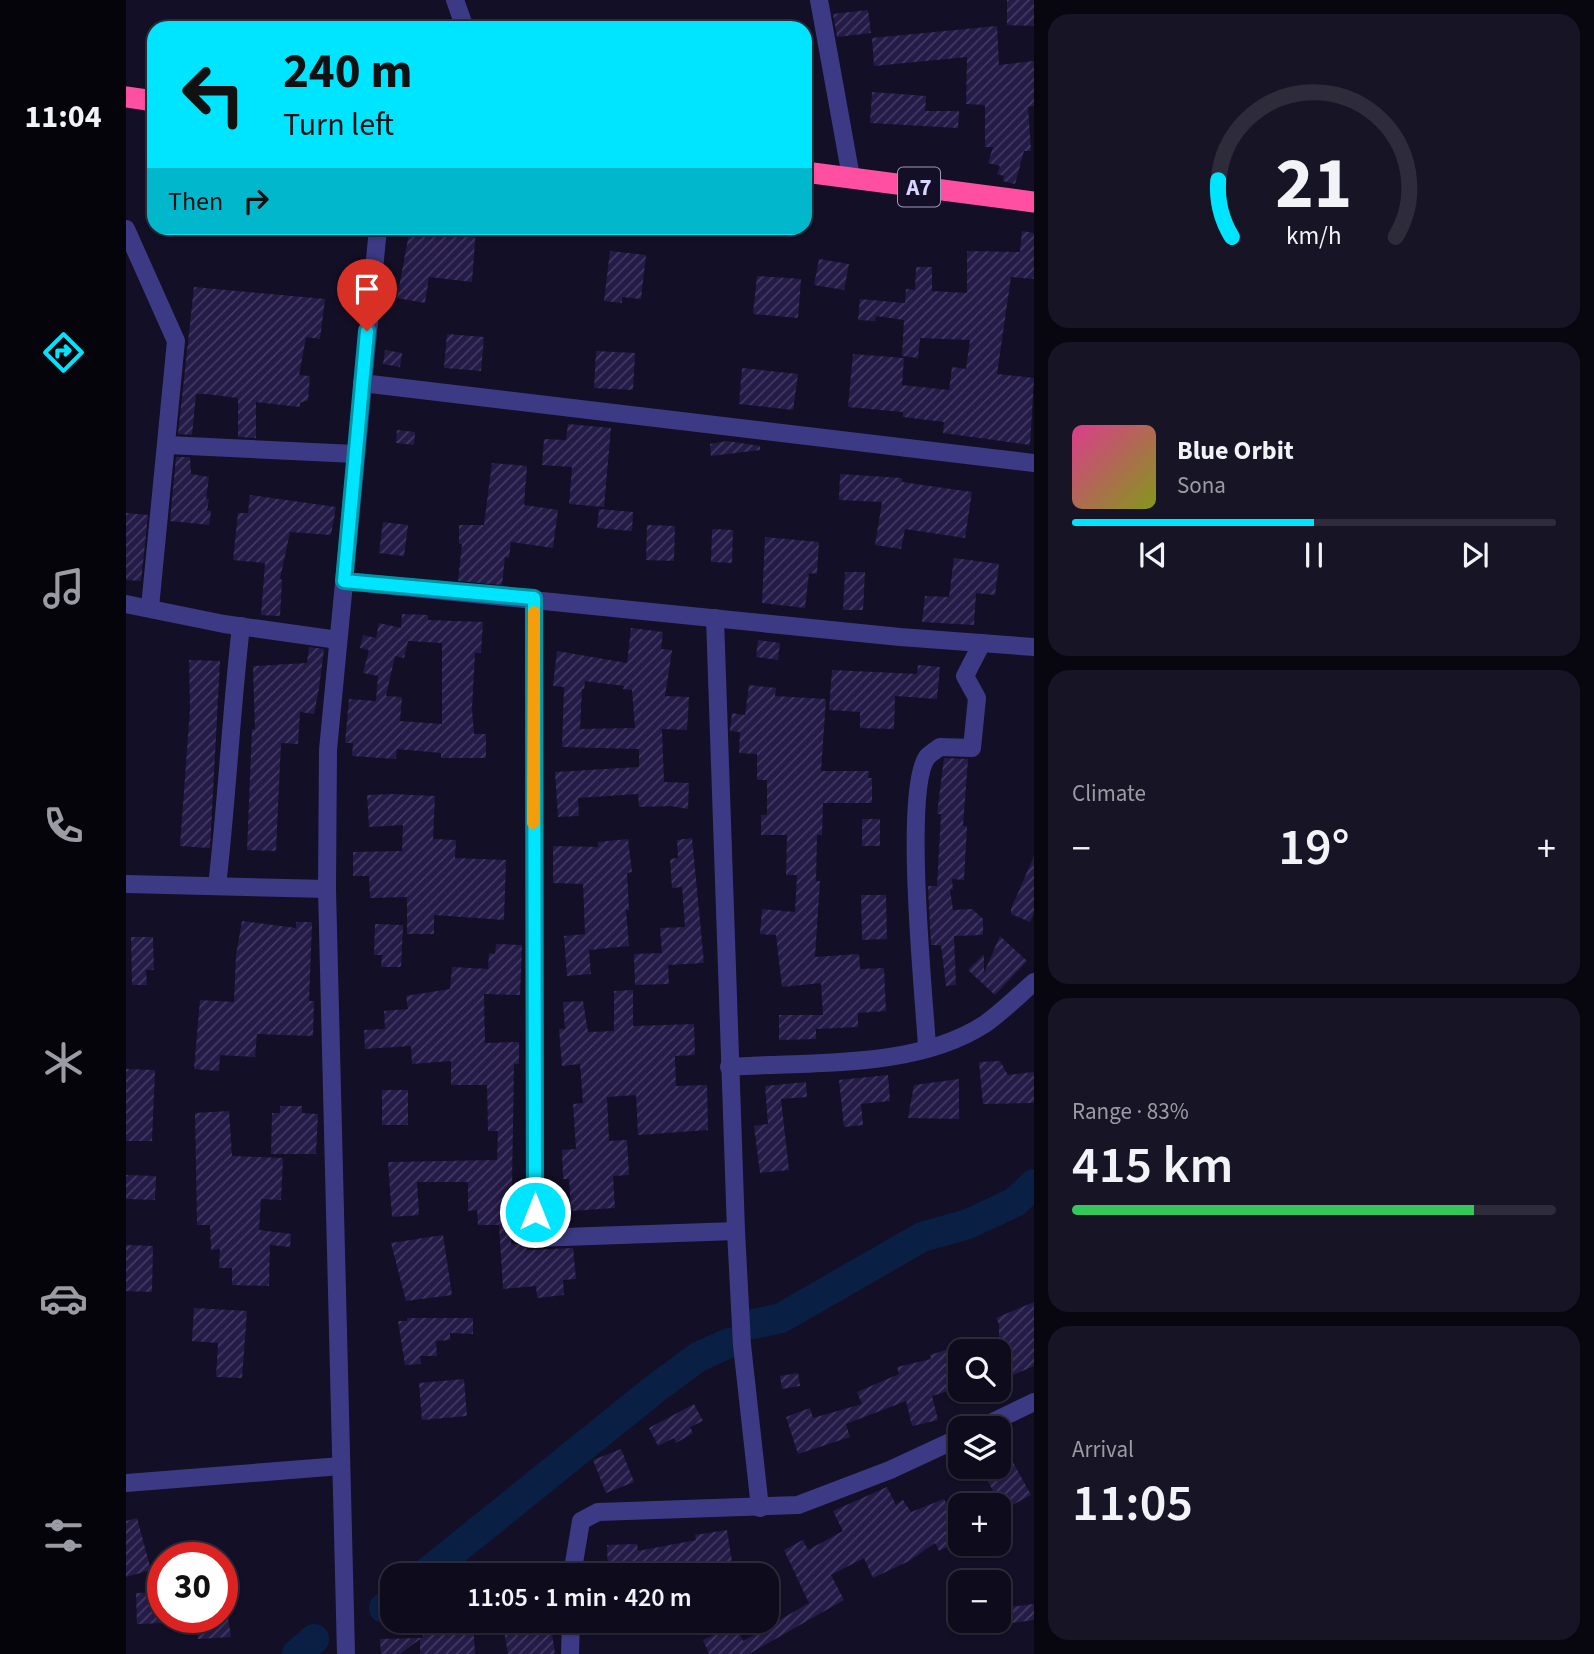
<!DOCTYPE html>
<meta charset="utf-8">
<style>
body{margin:0;font-family:"Source Sans 3",sans-serif;background:#171425;color:#f1f3f6;height:100vh;display:flex;flex-direction:column;font-size:26px;white-space:nowrap}
*{box-sizing:border-box;margin:0}
p{font-size:23px;color:#9b9ba3}
.icon{flex:none;width:38px;height:38px;fill:none;stroke:currentColor;stroke-width:2;stroke-linecap:round;stroke-linejoin:round}
.map{position:relative;flex:1;overflow:hidden}
.sheet{display:flex;flex-direction:column;gap:14px;padding:14px;background:#08060f;width:560px}
.sheet>*{flex:none}
.top-card{position:absolute;left:21px;top:21px;width:665px;height:214px;border-radius:21px;box-shadow:0 2px 5px #0004,0 0 0 2px #2e2b3b;background:#00e5ff;color:#111;overflow:hidden}
.fabs{position:absolute;left:822px;top:1339px;display:grid;gap:14px}
.fabs a{display:grid;place-items:center;width:63px;height:63px;border-radius:14px;background:#0e0b1c;box-shadow:0 2px 5px #0004,0 0 0 2px #2e2b3b;font-size:35px}
.speed{position:absolute;left:21px;top:1542px;display:flex;gap:14px;font-size:35px;font-weight:700;text-align:center}
.speed>*{display:grid;place-content:center;width:91px;height:91px;border-radius:50%;background:#0e0b1c;box-shadow:0 2px 5px #0004,0 0 0 2px #2e2b3b;line-height:1}
.speed .limit{border:10px solid #d22;background:#fff;color:#111}
.pin{position:absolute;display:grid;place-items:center;width:60px;height:60px;color:#fff;margin:-72px -30px;border-radius:50% 50% 50% 0;rotate:-45deg;box-shadow:0 0 7px #0007}
.pin .icon{rotate:45deg}
.me{position:absolute;width:77px;margin:-38px;rotate:0deg;stroke-linejoin:round;filter:drop-shadow(0 0 5px #0008)}
.turn{display:flex;align-items:center;gap:24px;height:147px;padding:0 21px;font-size:32px}
.turn .icon{width:91px;height:91px;stroke-width:2.5}
.turn b{display:block;font-size:49px;line-height:60px}
.then{display:flex;align-items:center;height:66px;padding:0 21px;background:#0003;gap:14px;font-size:26px}
.big{font-size:52px;font-weight:600;line-height:1.1}
.sheet .widget{flex:1;display:flex;flex-direction:column;justify-content:center;gap:10px;min-width:0;padding:0 24px;border-radius:21px;background:#171425}
.sheet .dial{align-items:center;gap:0}
.dial svg{height:182px;overflow:visible;fill:none;stroke:#2e2b3b;stroke-width:7;stroke-linecap:round;text-anchor:middle}
.dial text{fill:#f1f3f6;stroke:none}
.song{display:flex;align-items:center;gap:21px}
.cover{width:84px;height:84px;border-radius:10px;background:linear-gradient(135deg,hsl(330 70% 55%),hsl(70 70% 35%))}
.played{height:7px;border-radius:4px;background:linear-gradient(90deg,#00e5ff 50%,#2e2b3b 50%)}
.keys{display:flex;justify-content:space-around;direction:ltr}
.heat{display:flex;justify-content:space-between;align-items:center;font-size:38px;direction:ltr}
.charge{height:10px;border-radius:5px;background:linear-gradient(90deg,#34c759 83%,#2e2b3b 0)}
.trip{position:absolute;left:254px;top:1563px;width:399px;height:70px;border-radius:21px;background:#0e0b1c;box-shadow:0 2px 5px #0004,0 0 0 2px #2e2b3b;font-weight:600;line-height:70px;text-align:center}
main{display:flex;flex:1;min-height:0}
.dock{display:flex;flex-direction:column;width:126px;justify-content:space-around;align-items:center;background:#06040b;color:#9b9ba3}
.dock .icon{width:49px;height:49px}
.dock .on{color:#00e5ff}
.dock b{font-size:32px;color:#f1f3f6}
.map>svg:first-child{display:block}
.lines{fill:none;stroke-linecap:round;stroke-linejoin:round}
.river{stroke:#0a1f44;stroke-width:30}
.building{fill:url(#building-hatch);fill-rule:evenodd}
.minor{stroke:#3d3a85;stroke-width:18}
.highway{stroke:#ff4fa3;stroke-width:21}
.route-casing{stroke:#0095a6;stroke-width:18}
.route{stroke:#00e5ff;stroke-width:12}
.slow{stroke:#f59e0b;stroke-width:12}
.labels{text-anchor:middle;stroke-width:7;stroke-linejoin:round;paint-order:stroke}
.shield{fill:#130f26;stroke:#9e99be;stroke-width:2}
.shield-label{font-size:23px;font-weight:bold;fill:#d9d4ff}
</style>
<main>
<nav class="dock">
<b>11:04</b>
<svg class="icon on" aria-label="directions" viewBox="0 0 24 24"><path d="M12 3l9 9-9 9-9-9zM9 14v-3h6M13 9l2 2-2 2"/></svg>
<svg class="icon" aria-label="music" viewBox="0 0 24 24"><path d="M9 18V5l10-2v13"/><circle cx="6" cy="18" r="3"/><circle cx="16" cy="16" r="3"/></svg>
<svg class="icon" aria-label="phone" viewBox="0 0 24 24"><path d="M5 4h4l2 5-3 2q2 4 5 5l2-3 5 2v4C11 20 4 13 5 4z"/></svg>
<svg class="icon" aria-label="climate" viewBox="0 0 24 24"><path d="M12 3v18M4 7l16 10M4 17L20 7"/></svg>
<svg class="icon" aria-label="car" viewBox="0 0 24 24"><path d="M5 17H2v-5l4-1 3-4h7l3 4 3 1v5h-3M9 17h6M6 11h13"/><circle cx="7" cy="17" r="2"/><circle cx="17" cy="17" r="2"/></svg>
<svg class="icon" aria-label="filters" viewBox="0 0 24 24"><path d="M4 7h16M4 17h16"/><circle cx="9" cy="7" r="2"/><circle cx="15" cy="17" r="2"/></svg>
</nav>
<div class="map">
<svg width="908" height="1654" viewBox="0 0 908 1654">
<defs>
<pattern id="building-hatch" width="6" height="6" patternUnits="userSpaceOnUse" patternTransform="scale(1.75)"><rect width="6" height="6" fill="#241b47"/><path d="M-1 1l2-2M0 6l6-6M5 7l2-2" fill="none" stroke="#433b63"/></pattern>
</defs>
<rect width="100%" height="100%" fill="#130f26"/>
<g class="lines">
<g class="river">
<path d="M 628,1324 L 655,1318 L 796,1237 L 842,1224 L 889,1202 L 908,1184"/>
<path d="M 298,1575 L 530,1388 L 572,1357 L 603,1343"/>
<path d="M 258,1608 L 266,1601"/>
<path d="M 171,1654 L 188,1639"/>
</g>
</g>
<g class="building">
<path d="M 881,0 L 908,0 L 908,26 L 881,25 Z"/>
<path d="M 742,10 L 745,33 L 711,37 L 707,14 Z"/>
<path d="M 871,26 L 873,65 L 908,61 L 908,106 L 902,107 L 905,151 L 898,151 L 889,184 L 877,181 L 878,176 L 871,174 L 874,166 L 862,163 L 867,147 L 859,147 L 859,105 L 840,104 L 841,57 L 748,66 L 746,38 Z"/>
<path d="M 746,92 L 800,96 L 799,111 L 833,111 L 832,128 L 744,123 Z"/>
<path d="M 284,228 L 350,228 L 346,282 L 303,277 L 299,303 L 271,298 Z"/>
<path d="M 896,231 L 908,233 L 908,279 L 885,277 L 871,374 L 908,378 L 904,445 L 817,433 L 818,422 L 777,417 L 777,412 L 722,407 L 727,354 L 778,358 L 776,385 L 823,390 L 826,367 L 840,369 L 844,340 L 794,338 L 792,358 L 776,356 L 778,320 L 750,316 L 749,321 L 732,320 L 734,299 L 779,303 L 780,289 L 789,290 L 790,267 L 806,267 L 806,291 L 841,293 L 841,251 L 894,252 Z"/>
<path d="M 484,251 L 520,255 L 515,299 L 496,297 L 496,303 L 478,301 Z"/>
<path d="M 693,259 L 723,264 L 718,290 L 688,285 Z"/>
<path d="M 631,276 L 675,279 L 672,318 L 627,314 Z"/>
<path d="M 68,287 L 199,299 L 194,339 L 180,337 L 173,375 L 184,376 L 182,400 L 174,403 L 174,407 L 130,402 L 130,438 L 112,437 L 112,398 L 80,394 L 70,394 L 66,435 L 52,434 Z"/>
<path d="M 321,334 L 358,337 L 355,371 L 318,368 Z"/>
<path d="M 259,350 L 276,353 L 274,367 L 257,364 Z"/>
<path d="M 470,351 L 509,353 L 507,390 L 468,388 Z"/>
<path d="M 616,368 L 672,374 L 667,410 L 613,404 Z"/>
<path d="M 442,424 L 485,428 L 478,507 L 443,504 L 446,467 L 416,465 L 418,439 L 440,440 Z"/>
<path d="M 271,430 L 289,432 L 288,445 L 270,443 Z"/>
<path d="M 601,441 L 634,446 L 634,450 L 585,456 L 584,444 Z"/>
<path d="M 50,457 L 64,457 L 65,474 L 83,477 L 80,499 L 83,499 L 81,511 L 85,511 L 83,525 L 44,521 Z"/>
<path d="M 366,463 L 401,466 L 398,505 L 432,510 L 427,548 L 385,542 L 383,558 L 379,557 L 376,585 L 332,581 L 336,544 L 333,544 L 333,525 L 358,525 Z"/>
<path d="M 714,474 L 776,478 L 776,482 L 846,492 L 839,538 L 779,529 L 775,549 L 749,545 L 756,502 L 713,500 Z"/>
<path d="M 124,495 L 210,507 L 205,535 L 164,532 L 154,579 L 156,580 L 154,616 L 135,615 L 139,563 L 107,560 L 112,513 L 122,513 Z"/>
<path d="M 473,509 L 507,512 L 506,531 L 471,528 Z"/>
<path d="M 0,513 L 22,515 L 15,581 L 0,580 Z"/>
<path d="M 257,522 L 282,525 L 278,556 L 253,553 Z"/>
<path d="M 521,525 L 549,526 L 548,561 L 520,560 Z"/>
<path d="M 586,529 L 607,530 L 606,563 L 585,562 Z"/>
<path d="M 639,537 L 693,542 L 691,574 L 683,573 L 679,608 L 636,603 Z"/>
<path d="M 828,558 L 873,564 L 869,595 L 850,593 L 848,625 L 796,622 L 799,596 L 823,597 Z"/>
<path d="M 719,572 L 739,572 L 737,610 L 717,610 Z"/>
<path d="M 276,614 L 302,615 L 302,620 L 357,622 L 355,653 L 349,653 L 346,709 L 348,734 L 360,734 L 360,758 L 315,758 L 315,753 L 271,749 L 270,759 L 226,756 L 227,743 L 219,743 L 223,699 L 250,701 L 252,676 L 237,673 L 243,650 L 234,648 L 237,635 L 250,638 L 253,623 L 275,628 ZM 282,641 L 316,643 L 316,724 L 274,721 L 276,697 L 260,696 L 269,656 L 278,658 Z"/>
<path d="M 505,628 L 537,632 L 535,649 L 546,650 L 539,696 L 563,697 L 561,730 L 536,729 L 538,782 L 563,783 L 562,809 L 545,806 L 513,807 L 512,794 L 452,798 L 453,816 L 432,817 L 429,772 L 513,767 L 513,749 L 436,747 L 438,687 L 427,686 L 431,651 L 501,663 ZM 459,681 L 498,686 L 497,689 L 506,690 L 509,728 L 454,729 L 456,689 L 458,689 Z"/>
<path d="M 632,640 L 654,643 L 652,660 L 630,657 Z"/>
<path d="M 183,647 L 198,649 L 193,688 L 188,714 L 174,712 L 172,744 L 155,743 L 150,851 L 121,850 L 126,729 L 129,729 L 127,666 L 181,663 Z"/>
<path d="M 63,660 L 94,661 L 84,848 L 54,846 L 64,709 Z"/>
<path d="M 792,665 L 814,667 L 811,699 L 769,696 L 768,729 L 734,728 L 734,712 L 703,710 L 706,670 L 791,674 Z"/>
<path d="M 623,685 L 650,688 L 649,696 L 700,699 L 695,771 L 743,771 L 742,778 L 746,778 L 746,803 L 697,803 L 696,835 L 691,835 L 690,881 L 694,881 L 689,957 L 733,954 L 734,969 L 758,968 L 760,1011 L 732,1013 L 732,1027 L 690,1029 L 690,1039 L 653,1040 L 653,1015 L 697,1015 L 695,983 L 656,987 L 650,935 L 634,934 L 636,909 L 669,912 L 671,875 L 660,875 L 661,835 L 635,835 L 635,815 L 641,815 L 641,780 L 631,780 L 631,754 L 613,753 L 614,732 L 604,731 L 606,713 L 619,715 Z"/>
<path d="M 818,758 L 842,759 L 837,826 L 841,826 L 838,880 L 826,879 L 827,890 L 824,889 L 827,910 L 846,909 L 857,919 L 857,935 L 828,936 L 830,985 L 820,986 L 815,945 L 805,945 L 802,886 L 811,886 L 815,814 L 811,814 Z"/>
<path d="M 268,794 L 309,796 L 307,839 L 330,840 L 329,858 L 380,860 L 378,920 L 308,915 L 308,934 L 281,934 L 281,897 L 244,898 L 243,876 L 227,876 L 227,852 L 276,851 L 277,825 L 243,827 L 241,795 Z"/>
<rect x="736" y="819" width="18" height="27"/>
<path d="M 566,838 L 578,963 L 542,965 L 543,984 L 509,985 L 508,954 L 536,953 L 534,928 L 559,927 L 556,887 L 546,888 L 544,859 L 552,858 L 551,840 Z"/>
<path d="M 502,839 L 506,872 L 501,873 L 503,910 L 500,910 L 503,946 L 463,950 L 465,974 L 441,976 L 438,936 L 459,934 L 457,884 L 427,883 L 427,846 L 472,847 L 472,842 Z"/>
<path d="M 908,856 L 908,913 L 904,922 L 885,914 L 885,909 Z"/>
<path d="M 735,895 L 760,895 L 761,939 L 736,940 Z"/>
<path d="M 116,921 L 170,928 L 170,922 L 186,922 L 183,1001 L 188,1001 L 187,1036 L 131,1034 L 129,1057 L 94,1055 L 93,1071 L 68,1069 L 74,1000 L 108,1002 L 110,955 Z"/>
<path d="M 249,924 L 277,925 L 275,967 L 255,967 L 256,955 L 248,955 Z"/>
<path d="M 874,936 L 901,961 L 869,995 L 842,970 L 858,954 L 858,973 Z"/>
<path d="M 5,937 L 27,937 L 28,970 L 20,970 L 21,985 L 6,985 Z"/>
<path d="M 370,944 L 396,945 L 394,995 L 358,994 L 359,1043 L 393,1042 L 393,1064 L 388,1064 L 385,1244 L 399,1243 L 401,1250 L 447,1248 L 450,1279 L 437,1280 L 438,1295 L 411,1298 L 410,1286 L 377,1289 L 373,1225 L 352,1225 L 351,1210 L 342,1211 L 342,1182 L 291,1182 L 293,1215 L 266,1217 L 262,1162 L 371,1160 L 372,1131 L 362,1131 L 361,1085 L 325,1085 L 325,1061 L 286,1064 L 285,1046 L 239,1049 L 238,1030 L 259,1029 L 258,1011 L 282,1009 L 280,996 L 324,989 L 326,967 L 362,969 L 363,953 L 369,954 Z"/>
<path d="M 507,990 L 507,1026 L 568,1024 L 569,1055 L 549,1056 L 550,1086 L 581,1085 L 582,1130 L 512,1135 L 510,1095 L 481,1097 L 483,1141 L 501,1140 L 503,1175 L 487,1176 L 489,1208 L 445,1211 L 443,1179 L 437,1179 L 436,1150 L 450,1149 L 447,1104 L 457,1103 L 454,1064 L 436,1066 L 433,1029 L 439,1029 L 437,1002 L 457,1001 L 462,1032 L 488,1031 L 488,991 Z"/>
<path d="M 874,1061 L 882,1075 L 908,1072 L 908,1103 L 857,1104 L 853,1062 Z"/>
<path d="M 0,1069 L 29,1070 L 26,1141 L 0,1141 Z"/>
<path d="M 762,1075 L 764,1101 L 735,1104 L 737,1125 L 718,1127 L 713,1080 Z"/>
<path d="M 833,1079 L 833,1119 L 782,1118 L 788,1085 Z"/>
<path d="M 680,1082 L 681,1097 L 655,1099 L 663,1170 L 634,1173 L 628,1126 L 642,1124 L 639,1086 Z"/>
<rect x="256" y="1090" width="26" height="35"/>
<path d="M 154,1106 L 176,1106 L 176,1113 L 192,1114 L 190,1154 L 145,1154 L 146,1113 L 154,1113 Z"/>
<path d="M 103,1111 L 106,1156 L 157,1158 L 155,1200 L 135,1199 L 133,1230 L 165,1234 L 164,1247 L 144,1245 L 143,1286 L 106,1285 L 106,1268 L 93,1268 L 94,1249 L 85,1250 L 84,1225 L 71,1225 L 69,1113 Z"/>
<path d="M 0,1175 L 30,1176 L 29,1200 L 0,1199 Z"/>
<path d="M 317,1235 L 326,1295 L 280,1301 L 265,1243 Z"/>
<path d="M 0,1245 L 27,1246 L 26,1292 L 0,1291 Z"/>
<path d="M 908,1302 L 908,1366 L 873,1381 L 873,1324 L 870,1318 Z"/>
<path d="M 68,1308 L 121,1311 L 116,1378 L 90,1377 L 92,1343 L 66,1341 Z"/>
<path d="M 281,1318 L 347,1318 L 347,1334 L 324,1333 L 324,1340 L 310,1341 L 311,1356 L 294,1356 L 295,1364 L 279,1365 L 272,1321 L 281,1321 Z"/>
<path d="M 829,1347 L 835,1366 L 835,1387 L 806,1396 L 812,1420 L 786,1426 L 780,1401 L 720,1424 L 724,1437 L 672,1454 L 660,1417 L 684,1408 L 687,1418 L 736,1404 L 731,1392 L 773,1374 L 771,1367 L 805,1359 L 804,1355 Z"/>
<path d="M 672,1373 L 674,1386 L 656,1389 L 654,1376 Z"/>
<path d="M 338,1379 L 341,1416 L 296,1420 L 293,1383 Z"/>
<path d="M 568,1404 L 577,1421 L 564,1427 L 567,1433 L 550,1443 L 548,1438 L 532,1446 L 523,1428 Z"/>
<path d="M 495,1449 L 508,1482 L 480,1493 L 467,1460 Z"/>
<path d="M 883,1455 L 905,1495 L 877,1510 L 854,1466 L 873,1466 L 873,1460 Z"/>
<path d="M 761,1487 L 770,1505 L 777,1500 L 785,1512 L 818,1499 L 835,1533 L 835,1540 L 813,1551 L 809,1543 L 783,1561 L 747,1578 L 738,1558 L 705,1575 L 718,1600 L 623,1654 L 583,1654 L 577,1640 L 610,1625 L 617,1641 L 683,1603 L 658,1550 L 677,1540 L 682,1550 L 717,1531 L 707,1511 Z"/>
<path d="M 11,1518 L 25,1570 L 0,1577 L 0,1521 Z"/>
<path d="M 601,1530 L 608,1575 L 482,1575 L 481,1545 L 511,1544 L 512,1551 L 570,1540 L 569,1535 Z"/>
<path d="M 37,1592 L 37,1623 L 11,1624 L 10,1593 Z"/>
<path d="M 908,1604 L 908,1620 L 878,1624 L 876,1608 Z"/>
<path d="M 70,1617 L 102,1617 L 105,1637 L 72,1639 Z"/>
<path d="M 403,1620 L 424,1620 L 429,1654 L 382,1654 L 377,1625 Z"/>
<path d="M 347,1622 L 349,1654 L 294,1654 L 294,1639 L 274,1654 L 255,1654 L 254,1639 L 297,1638 L 296,1625 Z"/>
</g>
<g class="lines">
<g class="minor">
<path d="M 329,0 L 339,28"/>
<path d="M 693,0 L 725,177"/>
<path d="M 0,229 L 50,341 L 24,607"/>
<path d="M 236,383 L 908,463"/>
<path d="M 42,445 L 229,454"/>
<path d="M 218,581 L 774,637 L 908,647"/>
<path d="M 408,599 L 409,1238 L 610,1231"/>
<path d="M 0,604 L 98,624 L 212,640"/>
<path d="M 589,618 L 610,1231 L 616,1345 L 634,1508"/>
<path d="M 0,884 L 201,889"/>
<path d="M 91,886 C 101,800 105,713 115,626"/>
<path d="M 801,1046 C 798,996 777,791 801,757 C 804,754 810,750 814,747 L 846,748 L 851,698 L 839,676 L 856,643"/>
<path d="M 603,1067 C 684,1061 788,1070 859,1024 C 876,1012 892,996 908,982"/>
<path d="M 854,1428 L 908,1402"/>
<path d="M 0,1483 L 215,1466"/>
<path d="M 446,1575 L 455,1521 L 472,1512 L 672,1505 L 764,1470 L 835,1437"/>
<path d="M 220,1654 L 201,889 L 202,750 L 252,228"/>
<path d="M 444,1654 L 445,1620"/>
</g>
<g class="highway">
<path d="M 0,97 L 28,101"/>
<path d="M 679,172 L 908,202"/>
</g>
</g>
<g class="lines">
<defs>
<path id="route" d="M 241,331 L 218,581 L 408,598 L 409,1212"/>
</defs>
<use href="#route" class="route-casing"/>
<use href="#route" class="route"/>
<path class="slow" d="M 407,823 L 408,612"/>
</g>
<g class="labels">
<rect class="shield" x="772" y="167.5" width="42" height="39" rx="5"/>
<g class="shield-label">
<text x="793" y="195">A7</text>
</g>
</g>
</svg>
<div class="fabs">
<a><svg class="icon" aria-label="search" viewBox="0 0 24 24"><circle cx="10" cy="10" r="6"/><path d="M15 15l6 6"/></svg></a>
<a><svg class="icon" aria-label="layers" viewBox="0 0 24 24"><path d="M12 4l9 5-9 5-9-5zM3 14l9 5 9-5"/></svg></a>
<a>+</a>
<a>−</a>
</div>
<div class="speed"><div class="limit">30</div></div>
<div class="pin" style="left:241px;top:331px;background:#d93025"><svg class="icon" aria-label="arrive" viewBox="0 0 24 24"><path d="M6 21V4h12l-3 4 3 4H6"/></svg></div>
<svg class="me" style="left:409px;top:1212px" viewBox="-20 -20 40 40"><circle r="17" fill="#00e5ff" stroke="#fff" stroke-width="3"/><path d="M0-11L8 9 0 5-8 9z" fill="#fff"/></svg>
<div class="trip">11:05 · 1 min · 420 m</div>
<div class="top-card">
<div class="turn"><svg class="icon" aria-label="left" viewBox="0 0 24 24"><path d="M17 20v-9H6M10 6l-5 5 5 5"/></svg><div><b>240 m</b>Turn left</div></div>
<div class="then">Then<svg class="icon" aria-label="right" viewBox="0 0 24 24"><path d="M7 20v-9h11M14 6l5 5-5 5"/></svg></div>
</div>
</div>
<section class="sheet">
<div class="widget dial"><svg viewBox="0 0 100 80">
<path d="M14 69A42 42 0 1 1 86 69"/>
<path d="M14 69A42 42 0 0 1 8 44" stroke="#00e5ff"/>
<text x="50" y="56" font-size="32" font-weight="700">21</text>
<text x="50" y="72" font-size="11">km/h</text>
</svg></div>
<div class="widget">
<div class="song"><i class="cover"></i><div><b>Blue Orbit</b><p>Sona</p></div></div>
<div class="played"></div>
<div class="keys"><svg class="icon" aria-label="previous" viewBox="0 0 24 24"><path d="M18 5L8 12l10 7zM5 5v14"/></svg><svg class="icon" aria-label="pause" viewBox="0 0 24 24"><path d="M8 5v14M16 5v14"/></svg><svg class="icon" aria-label="next" viewBox="0 0 24 24"><path d="M6 5l10 7-10 7zM19 5v14"/></svg></div>
</div>
<div class="widget"><p>Climate</p>
<div class="heat"><a>−</a><b class="big">19°</b><a>+</a></div>
</div>
<div class="widget"><p>Range · 83%</p><b class="big">415 km</b><div class="charge"></div></div>
<div class="widget"><p>Arrival</p><b class="big">11:05</b></div>
</section>
</main>
